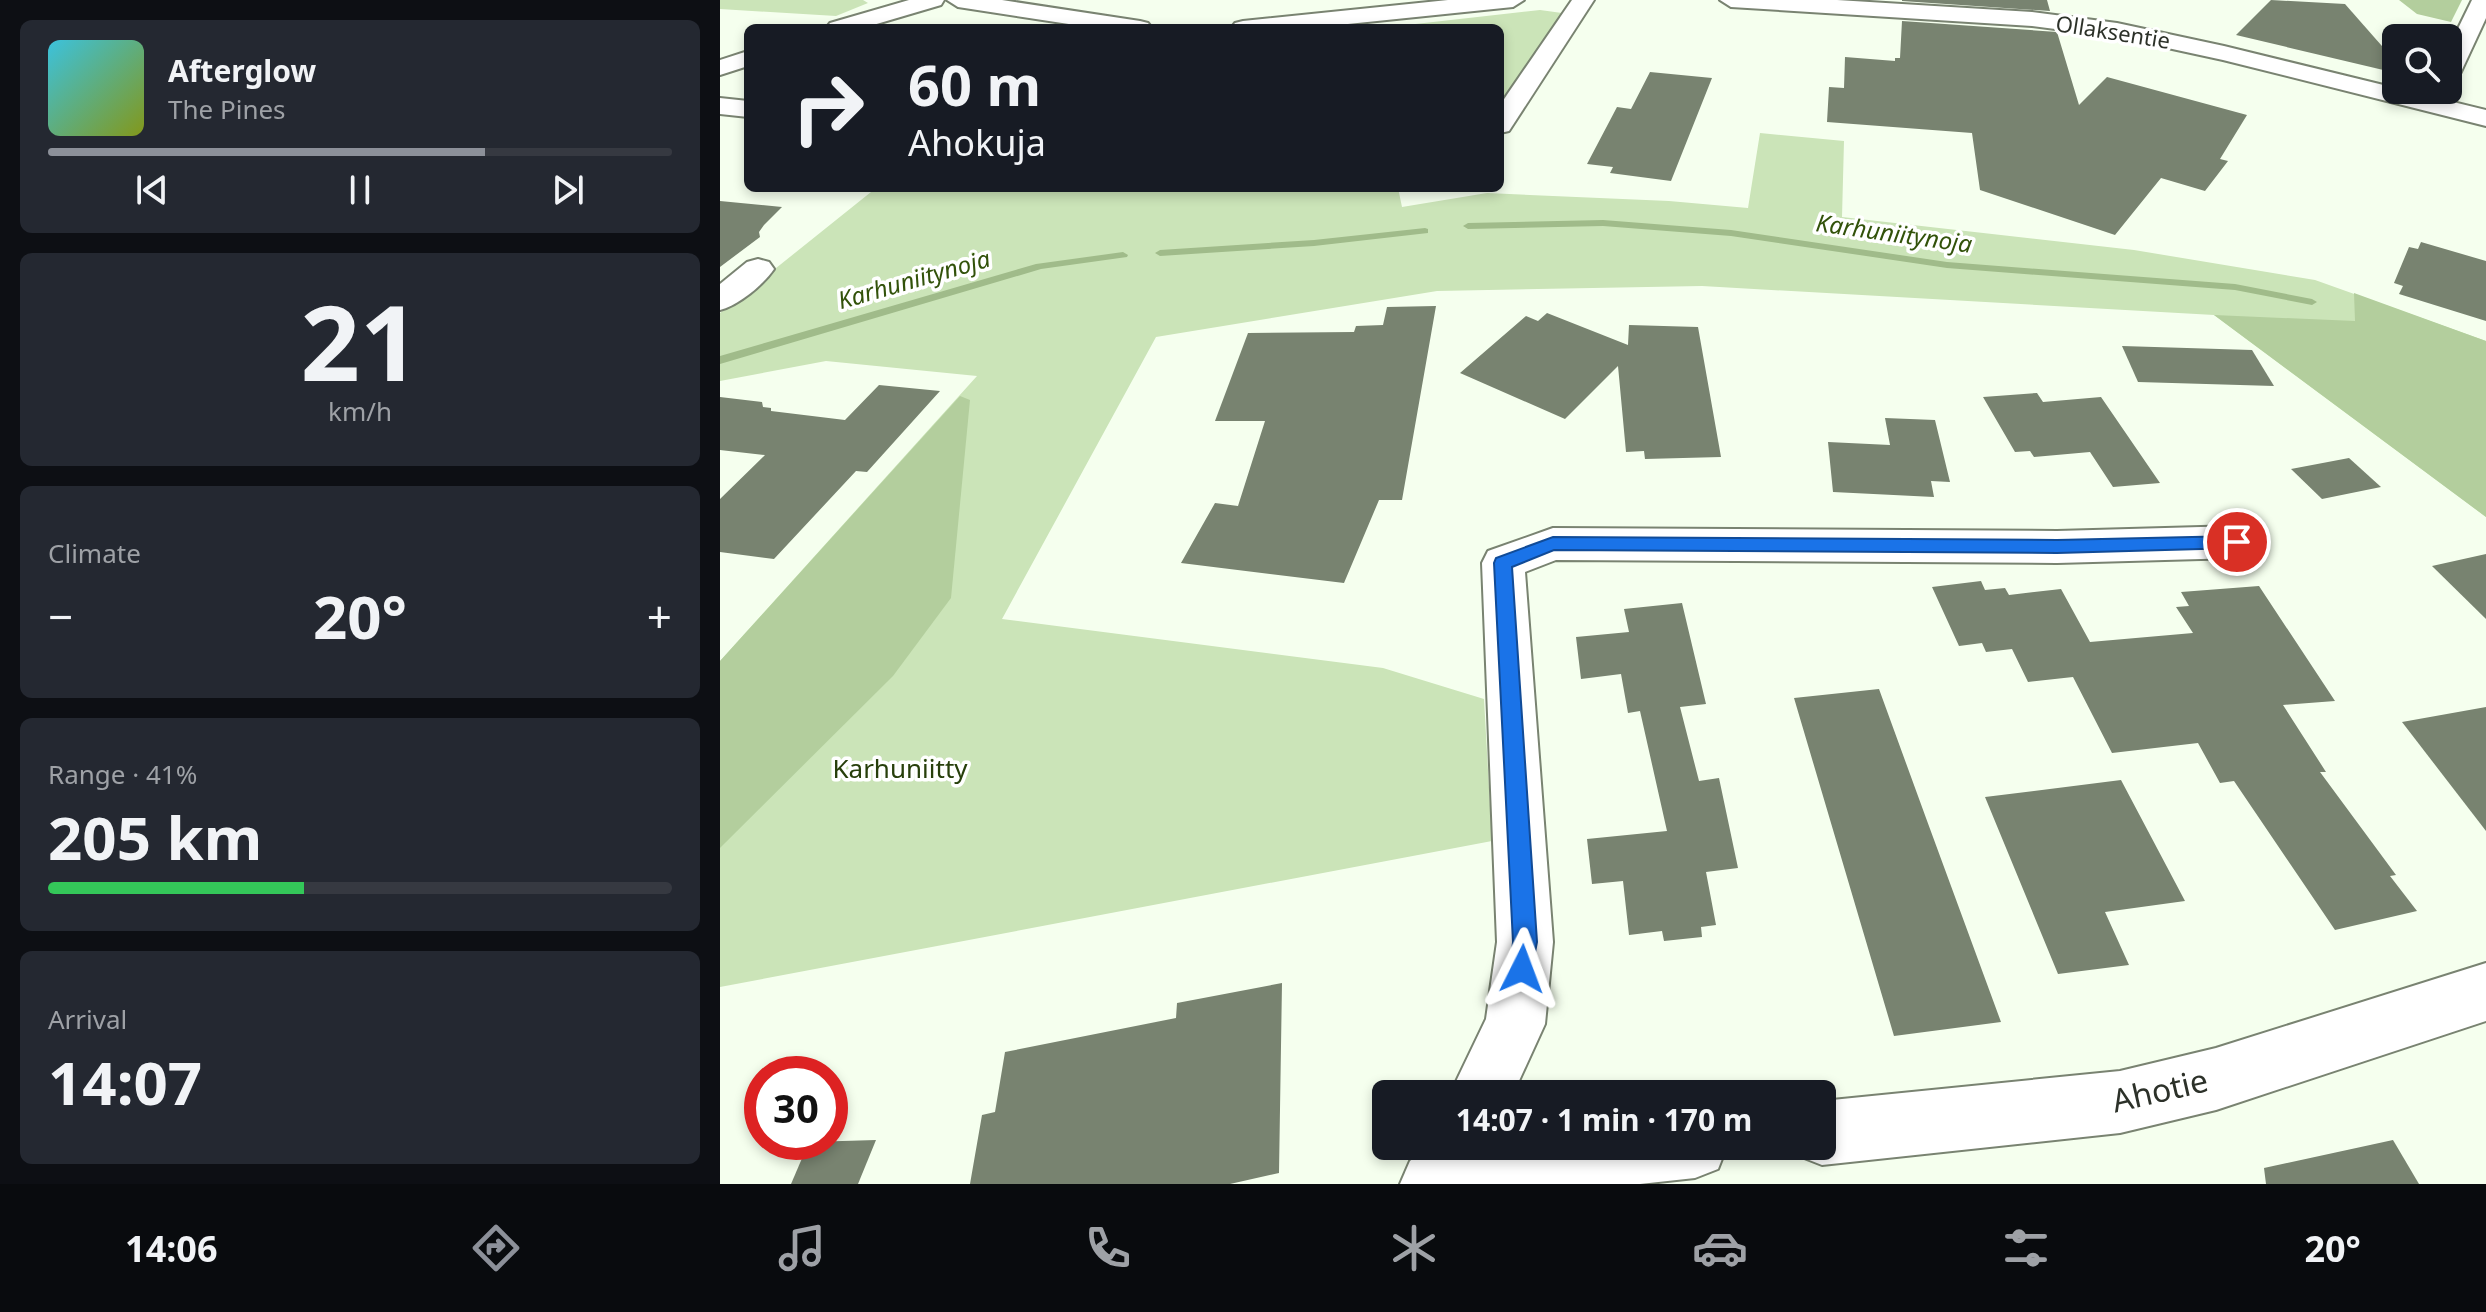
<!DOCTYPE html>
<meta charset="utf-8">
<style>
body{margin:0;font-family:"Noto Sans",sans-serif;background:#242831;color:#f1f3f6;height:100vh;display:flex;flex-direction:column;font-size:30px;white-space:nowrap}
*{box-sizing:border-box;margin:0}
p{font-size:26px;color:#9ea1a6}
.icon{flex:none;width:44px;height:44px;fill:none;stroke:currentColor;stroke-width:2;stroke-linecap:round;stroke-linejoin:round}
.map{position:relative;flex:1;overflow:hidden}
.panel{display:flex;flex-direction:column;gap:20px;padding:20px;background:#0d0f14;width:720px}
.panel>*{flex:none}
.banner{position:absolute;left:24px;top:24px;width:760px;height:168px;border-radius:12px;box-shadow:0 4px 12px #0003;background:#171b24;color:#f1f3f6;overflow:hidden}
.tools{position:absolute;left:1662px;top:24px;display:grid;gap:16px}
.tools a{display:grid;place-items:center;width:80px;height:80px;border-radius:12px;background:#171b24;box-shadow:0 4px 12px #0003;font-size:40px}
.speed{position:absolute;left:24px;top:1056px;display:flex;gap:16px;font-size:40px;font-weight:700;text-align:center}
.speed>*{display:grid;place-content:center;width:104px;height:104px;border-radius:50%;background:#171b24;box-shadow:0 4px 12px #0003;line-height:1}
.speed .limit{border:12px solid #d22;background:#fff;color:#111}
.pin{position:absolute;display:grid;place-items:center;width:68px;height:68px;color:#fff;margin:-34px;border:4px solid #fff;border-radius:50%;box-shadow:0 2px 8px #0007}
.me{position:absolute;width:88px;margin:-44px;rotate:3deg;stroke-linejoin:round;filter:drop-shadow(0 0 6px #0008)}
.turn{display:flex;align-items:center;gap:28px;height:168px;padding:0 32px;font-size:36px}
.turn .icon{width:104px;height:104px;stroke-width:2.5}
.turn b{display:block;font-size:56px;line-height:68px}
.big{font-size:60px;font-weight:700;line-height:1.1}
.panel .tile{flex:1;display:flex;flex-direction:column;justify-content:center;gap:12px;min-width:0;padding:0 28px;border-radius:12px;background:#242831}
.panel .dial{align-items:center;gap:0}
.dial b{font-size:104px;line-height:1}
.song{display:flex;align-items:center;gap:24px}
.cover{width:96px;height:96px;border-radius:12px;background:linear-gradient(135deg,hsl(190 70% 55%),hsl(70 70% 35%))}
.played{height:8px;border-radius:4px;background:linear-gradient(90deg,#8c9099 70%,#363941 70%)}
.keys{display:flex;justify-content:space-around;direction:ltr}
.heat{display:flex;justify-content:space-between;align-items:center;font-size:44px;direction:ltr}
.charge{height:12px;border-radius:6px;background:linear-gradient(90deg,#34c759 41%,#363941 0)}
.trip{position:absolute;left:652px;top:1080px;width:464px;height:80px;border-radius:12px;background:#171b24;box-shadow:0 4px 12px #0003;font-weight:700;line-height:80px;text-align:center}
.dock{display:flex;height:128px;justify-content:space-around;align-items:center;background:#090b0e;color:#9ea1a6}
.dock .icon{width:56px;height:56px}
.dock .on{color:#8c9099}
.dock b{font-size:36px;color:#f1f3f6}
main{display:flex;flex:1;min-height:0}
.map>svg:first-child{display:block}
.green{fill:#cbe4b8}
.forest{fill:#b3ce9d}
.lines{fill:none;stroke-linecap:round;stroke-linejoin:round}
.stream{fill:#a0bb8a;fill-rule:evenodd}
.building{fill:#788370}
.minor-casing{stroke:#798371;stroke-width:4}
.tertiary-casing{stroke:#798371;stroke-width:4}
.minor{fill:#fff;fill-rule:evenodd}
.tertiary{fill:#fff;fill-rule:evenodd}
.route{fill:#1a73e8;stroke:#114b97;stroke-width:2}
.labels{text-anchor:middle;stroke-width:7;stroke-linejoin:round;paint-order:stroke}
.far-street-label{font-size:22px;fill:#2c3129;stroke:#fff}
.far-water-label{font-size:24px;font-style:italic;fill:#32520a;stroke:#fff}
.park-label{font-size:26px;fill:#273f0b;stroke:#fff}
.near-street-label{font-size:32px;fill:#2c3129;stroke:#fff}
</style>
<main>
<section class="panel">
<div class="tile">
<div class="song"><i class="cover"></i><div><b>Afterglow</b><p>The Pines</p></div></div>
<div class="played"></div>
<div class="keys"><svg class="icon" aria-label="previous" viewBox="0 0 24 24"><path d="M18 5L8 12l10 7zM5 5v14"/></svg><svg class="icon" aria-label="pause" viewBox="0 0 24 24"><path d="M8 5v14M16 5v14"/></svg><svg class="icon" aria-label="next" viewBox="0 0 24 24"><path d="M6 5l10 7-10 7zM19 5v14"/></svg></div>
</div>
<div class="tile dial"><b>21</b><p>km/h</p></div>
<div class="tile"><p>Climate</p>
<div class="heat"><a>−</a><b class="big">20°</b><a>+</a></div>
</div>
<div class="tile"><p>Range · 41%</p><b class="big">205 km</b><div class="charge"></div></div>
<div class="tile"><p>Arrival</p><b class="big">14:07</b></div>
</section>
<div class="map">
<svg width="1766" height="1184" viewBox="0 0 1766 1184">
<rect width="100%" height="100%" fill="#f5ffee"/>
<g class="green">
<path d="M 0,0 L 143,0 L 148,3 L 116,16 L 0,9 Z"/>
<path d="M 820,10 L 842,13 L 780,110 L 780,28 L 660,28 Z"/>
<path d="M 1040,133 L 1124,141 L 1122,217 L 1414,250 L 1595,280 L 1766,341 L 1766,517 L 1494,315 L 982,286 L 717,291 L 436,337 L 282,619 L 663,668 L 764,699 L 772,841 L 0,987 L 0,661 L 257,376 L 106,361 L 0,381 L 0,313 L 156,188 L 678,188 L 682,207 L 767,193 L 949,201 L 1028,208 Z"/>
</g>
<g class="forest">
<path d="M 1679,0 L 1742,0 L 1731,22 L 1697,14 Z"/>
<path d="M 1634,293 L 1766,341 L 1766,517 L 1494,315 L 1635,321 Z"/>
<path d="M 240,396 L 250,400 L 231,598 L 173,676 L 0,848 L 0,661 Z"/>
</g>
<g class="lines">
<g class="stream">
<path d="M 883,220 L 1011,230 L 1227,262 L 1515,284 L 1592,299 L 1597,302 L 1592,305 L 1515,290 L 1227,268 L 1011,236 L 883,226 L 748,229 L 743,226 L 748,223 Z"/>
<path d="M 705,228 L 708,229 L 708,233 L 594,246 L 440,256 L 435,253 L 440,250 L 594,240 Z"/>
<path d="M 403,252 L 408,255 L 407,257 L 321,269 L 0,364 L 0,356 L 316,264 Z"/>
</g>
</g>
<g class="building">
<path d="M 1182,0 L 1327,0 L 1330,11 L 1182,1 Z"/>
<path d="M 1551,0 L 1625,4 L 1676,62 L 1676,73 L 1516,35 Z"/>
<path d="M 1182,21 L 1337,32 L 1359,105 L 1387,77 L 1527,115 L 1500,159 L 1508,161 L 1485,191 L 1441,178 L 1395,235 L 1260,190 L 1252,133 L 1107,122 L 1109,87 L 1124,88 L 1125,57 L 1175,61 L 1175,58 L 1180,58 Z"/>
<path d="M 930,72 L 992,78 L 951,181 L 890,173 L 893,167 L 867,164 L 897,107 L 911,109 Z"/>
<path d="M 0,201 L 62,207 L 44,225 L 39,232 L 40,237 L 0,267 Z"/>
<path d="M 1701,242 L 1766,261 L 1766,321 L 1679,294 L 1683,286 L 1674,283 L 1689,247 L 1698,249 Z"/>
<path d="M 716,306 L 682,500 L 659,500 L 624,583 L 461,563 L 495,503 L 518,506 L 545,421 L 495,421 L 528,333 L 634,332 L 636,326 L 663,325 L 667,307 Z"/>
<path d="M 827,313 L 908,345 L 909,325 L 978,327 L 1001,457 L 925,459 L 924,451 L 906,452 L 898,366 L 845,419 L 740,373 L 806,316 L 818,321 Z"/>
<path d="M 1402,346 L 1532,350 L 1554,386 L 1418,382 Z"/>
<path d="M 159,385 L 220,391 L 147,472 L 136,471 L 54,559 L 0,552 L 0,499 L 45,455 L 0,450 L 0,397 L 42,402 L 43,407 L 51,408 L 51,411 L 125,420 Z"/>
<path d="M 1317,393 L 1323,402 L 1381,397 L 1440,483 L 1393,487 L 1370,452 L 1314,457 L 1310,451 L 1295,452 L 1263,397 Z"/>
<path d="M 1165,418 L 1215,420 L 1230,482 L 1211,481 L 1214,497 L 1113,492 L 1108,442 L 1170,445 Z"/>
<path d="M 1629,458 L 1661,487 L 1602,499 L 1571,469 Z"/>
<path d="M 1766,554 L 1766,619 L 1712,566 Z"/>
<path d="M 1261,581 L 1265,590 L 1285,588 L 1289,595 L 1341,589 L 1370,642 L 1473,633 L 1456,607 L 1469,606 L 1461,592 L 1539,586 L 1615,701 L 1563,705 L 1606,772 L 1600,772 L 1676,875 L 1670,876 L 1697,911 L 1615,930 L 1514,781 L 1500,783 L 1478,743 L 1392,753 L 1353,677 L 1308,682 L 1292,649 L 1266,652 L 1262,643 L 1239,646 L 1212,587 Z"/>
<path d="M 962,603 L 986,704 L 960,707 L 979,781 L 999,778 L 1018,868 L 986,872 L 996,925 L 981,927 L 982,937 L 944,941 L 942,931 L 909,935 L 903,881 L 872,884 L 867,839 L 947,831 L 920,711 L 908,713 L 901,674 L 861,679 L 856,637 L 909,632 L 904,609 Z"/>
<path d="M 1159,689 L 1206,818 L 1281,1022 L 1174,1036 L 1074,698 Z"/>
<path d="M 1766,707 L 1766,831 L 1682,722 Z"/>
<path d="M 1401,780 L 1465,901 L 1385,912 L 1409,965 L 1338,974 L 1265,797 Z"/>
<path d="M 562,983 L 559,1173 L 510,1184 L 250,1184 L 262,1115 L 275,1112 L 285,1052 L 456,1018 L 457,1003 Z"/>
<path d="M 156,1140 L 138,1184 L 71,1184 L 89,1142 Z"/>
<path d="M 1673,1140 L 1699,1184 L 1546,1184 L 1544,1168 Z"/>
</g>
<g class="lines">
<defs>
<g id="minor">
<path d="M 852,0 L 874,0 L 789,131 L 780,133 L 780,105 Z"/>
<path d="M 1752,0 L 1766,0 L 1766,18 L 1740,74 L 1737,79 L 1728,81 L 1728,49 Z"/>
<path d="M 0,98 L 28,101 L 28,117 L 0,114 Z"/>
<path d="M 38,259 L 49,262 L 54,269 C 43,285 19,305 0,310 L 0,284 L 27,262 Z"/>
<path d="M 1517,526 L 1532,531 L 1538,542 L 1532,553 L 1517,558 L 1337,563 L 836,560 L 805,572 L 833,942 L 825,1024 L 793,1094 L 730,1094 L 766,1019 L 777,942 L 762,563 L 768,551 L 833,528 L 1337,531 Z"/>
<path d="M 1766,963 L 1766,1021 L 1496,1110 L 1400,1133 L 1102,1165 L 1079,1156 L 1075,1146 L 1102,1146 L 1102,1101 L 1400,1071 L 1496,1048 Z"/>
<path d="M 708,1146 L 1007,1146 L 998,1169 L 975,1178 L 920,1184 L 680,1184 L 690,1161 Z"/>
</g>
<g id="tertiary">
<path d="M 189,0 L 224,0 L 221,5 L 143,28 L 106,28 L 110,23 Z"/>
<path d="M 227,0 L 282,0 L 420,21 L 428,23 L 432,28 L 375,28 L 238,7 Z"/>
<path d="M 728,0 L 804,0 L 793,7 L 589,28 L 511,28 L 515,23 L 523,21 Z"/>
<path d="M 1000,0 L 1117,0 L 1312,12 L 1397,23 L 1504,46 L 1766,110 L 1766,126 L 1503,60 L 1397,37 L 1312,26 L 1011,7 Z"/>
<path d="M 28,51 L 28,66 L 0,75 L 0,60 Z"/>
</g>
</defs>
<use href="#minor" class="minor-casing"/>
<use href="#tertiary" class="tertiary-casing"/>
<use href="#minor" class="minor"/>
<use href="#tertiary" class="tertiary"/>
</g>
<path class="route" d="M 1517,536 L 1526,542 L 1517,548 L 1337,553 L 834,550 L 792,567 L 817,942 L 810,978 L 802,981 L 793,978 L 790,969 L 793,942 L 774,563 L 776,558 L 833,537 L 1337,540 Z"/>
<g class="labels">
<g class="far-street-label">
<text transform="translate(1393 32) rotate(9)" y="8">Ollaksentie</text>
</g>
<g class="far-water-label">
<text transform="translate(1174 234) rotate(8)" y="8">Karhuniitynoja</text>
<text transform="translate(194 280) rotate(-16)" y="8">Karhuniitynoja</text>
</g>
<g class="park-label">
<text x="180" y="778">Karhuniitty</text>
</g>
<g class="near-street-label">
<text transform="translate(1440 1091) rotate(-13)" y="11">Ahotie</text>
</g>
</g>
</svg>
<div class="tools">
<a><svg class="icon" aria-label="search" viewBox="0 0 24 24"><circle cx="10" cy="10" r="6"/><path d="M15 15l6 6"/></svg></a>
</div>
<div class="speed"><div class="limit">30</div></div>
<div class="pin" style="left:1517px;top:542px;background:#d93025"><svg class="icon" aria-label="arrive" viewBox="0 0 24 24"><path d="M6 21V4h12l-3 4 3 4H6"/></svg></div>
<svg class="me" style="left:802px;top:969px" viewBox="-20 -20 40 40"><path d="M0-17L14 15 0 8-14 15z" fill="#1a73e8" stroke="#fff" stroke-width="4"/></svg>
<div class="trip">14:07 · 1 min · 170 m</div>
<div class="banner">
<div class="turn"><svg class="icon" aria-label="right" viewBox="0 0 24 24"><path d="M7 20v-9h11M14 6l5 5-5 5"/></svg><div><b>60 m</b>Ahokuja</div></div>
</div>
</div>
</main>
<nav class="dock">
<b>14:06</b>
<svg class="icon on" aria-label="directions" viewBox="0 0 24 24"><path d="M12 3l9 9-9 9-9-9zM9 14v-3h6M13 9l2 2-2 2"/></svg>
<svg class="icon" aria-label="music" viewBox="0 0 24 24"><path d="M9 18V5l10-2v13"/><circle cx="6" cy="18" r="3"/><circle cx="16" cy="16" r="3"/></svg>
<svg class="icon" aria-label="phone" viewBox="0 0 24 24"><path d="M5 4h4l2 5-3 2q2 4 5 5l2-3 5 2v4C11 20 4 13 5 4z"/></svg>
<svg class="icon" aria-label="climate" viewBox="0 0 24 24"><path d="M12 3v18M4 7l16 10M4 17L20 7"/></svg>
<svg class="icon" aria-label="car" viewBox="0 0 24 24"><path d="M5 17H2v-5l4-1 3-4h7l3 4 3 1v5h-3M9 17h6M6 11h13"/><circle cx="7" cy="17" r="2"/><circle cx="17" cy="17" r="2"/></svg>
<svg class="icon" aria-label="filters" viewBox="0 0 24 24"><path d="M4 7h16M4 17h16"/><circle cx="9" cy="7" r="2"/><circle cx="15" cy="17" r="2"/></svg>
<b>20°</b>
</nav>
